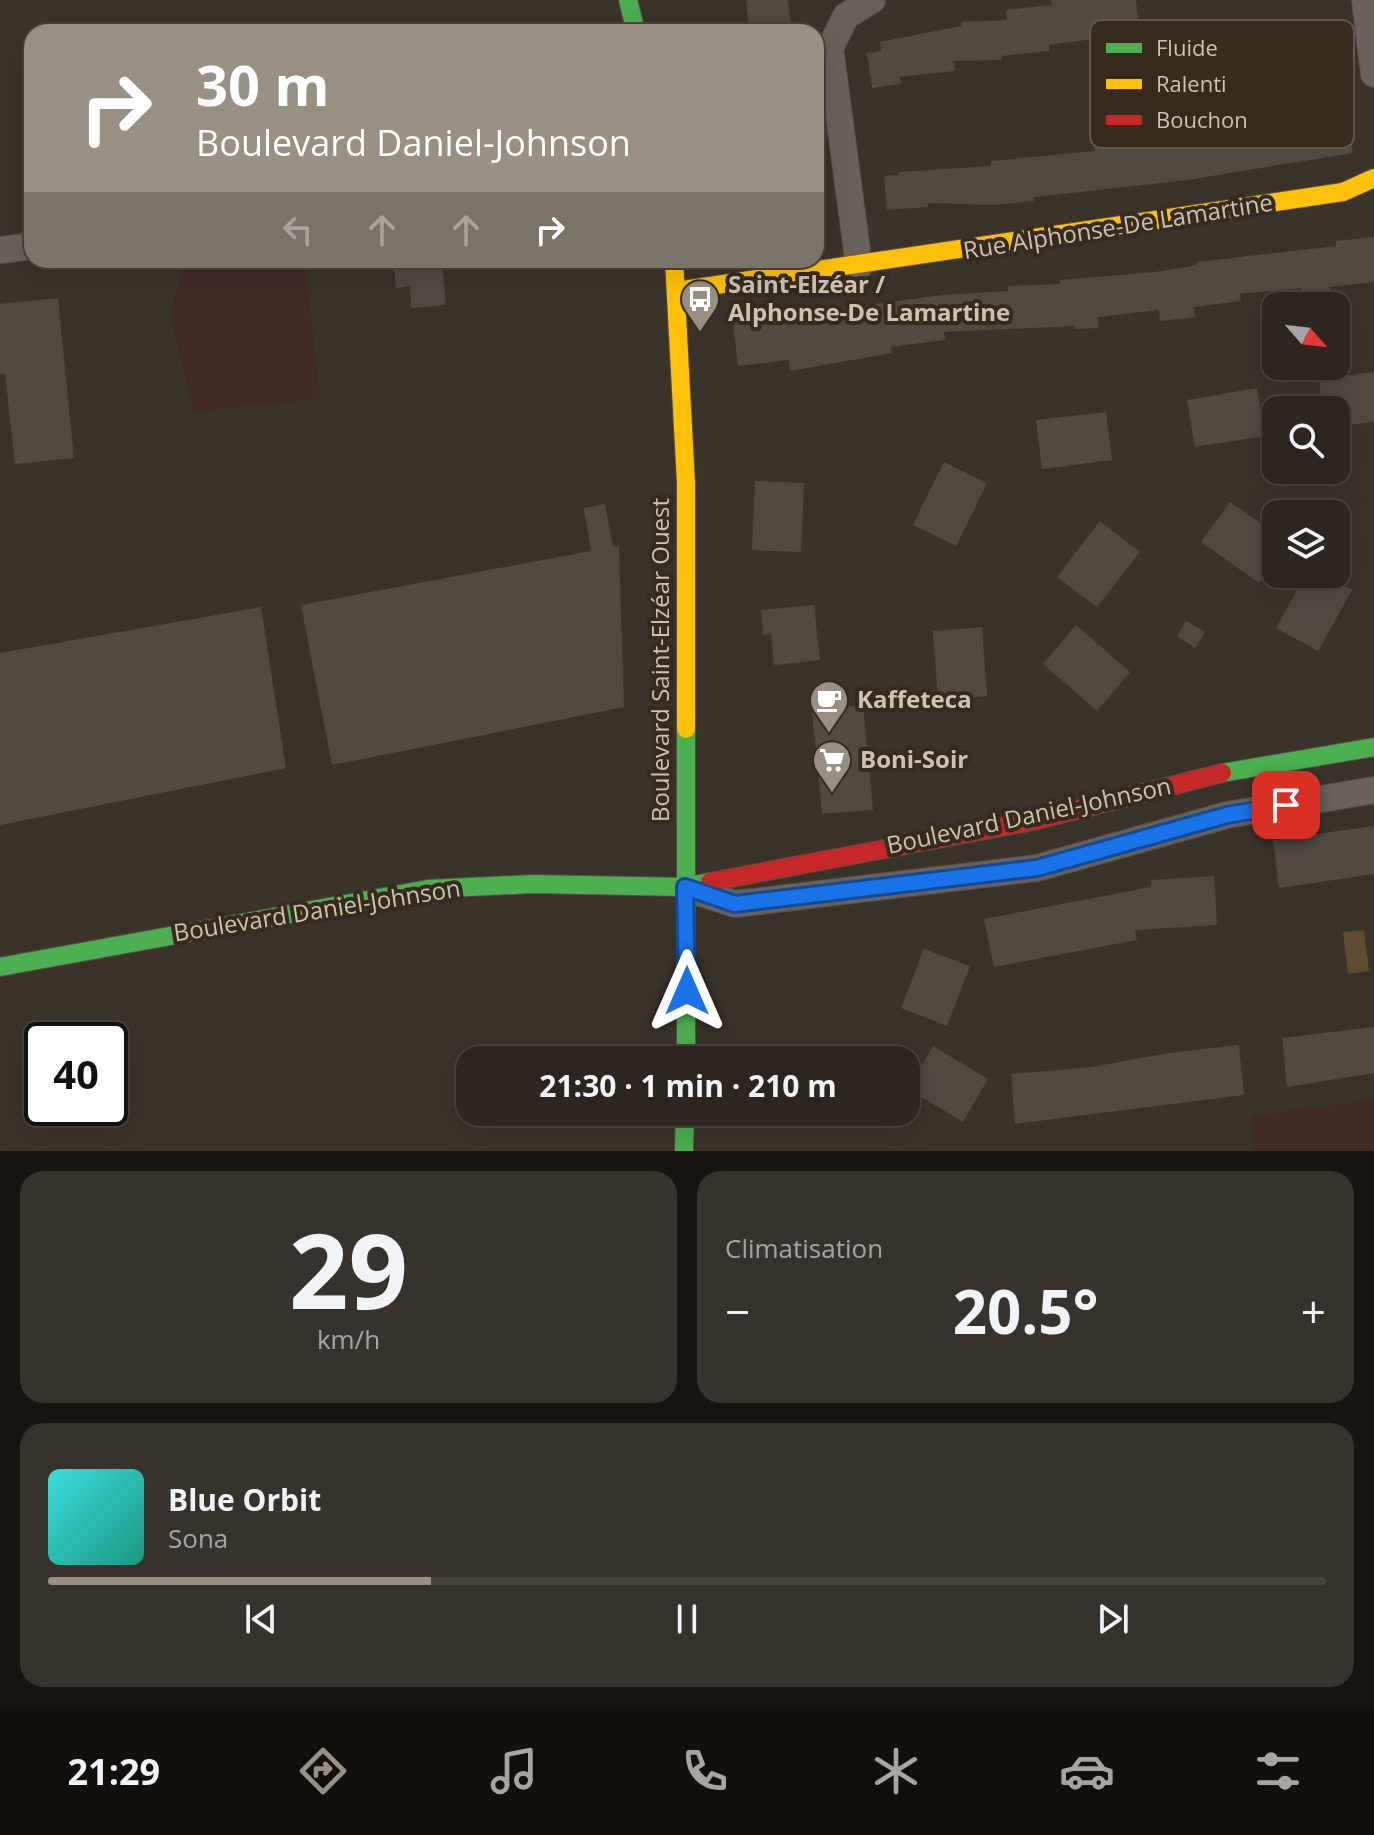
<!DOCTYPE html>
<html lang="fr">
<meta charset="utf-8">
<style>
body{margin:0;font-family:"Open Sans",sans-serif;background:#38322c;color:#f1f3f6;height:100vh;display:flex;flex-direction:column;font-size:30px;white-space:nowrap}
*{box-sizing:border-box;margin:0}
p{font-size:26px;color:#a6a5a4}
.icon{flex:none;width:44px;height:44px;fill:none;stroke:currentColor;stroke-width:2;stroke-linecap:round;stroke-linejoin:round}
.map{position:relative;height:1151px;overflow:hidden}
.side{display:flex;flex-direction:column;gap:20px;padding:20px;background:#181511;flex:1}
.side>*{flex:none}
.guide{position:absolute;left:24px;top:24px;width:800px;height:244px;border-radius:24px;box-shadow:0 8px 32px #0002,0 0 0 2px #48433d;background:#989083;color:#fff;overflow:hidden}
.needle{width:52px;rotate:118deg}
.tools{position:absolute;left:1262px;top:292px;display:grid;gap:16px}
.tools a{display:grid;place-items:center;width:88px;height:88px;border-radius:16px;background:#2c261f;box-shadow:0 8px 32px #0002,0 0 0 2px #48433d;font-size:40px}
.speed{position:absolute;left:24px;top:1022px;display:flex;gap:16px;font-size:40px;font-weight:700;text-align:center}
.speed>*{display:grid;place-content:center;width:104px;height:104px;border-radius:50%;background:#2c261f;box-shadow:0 8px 32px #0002,0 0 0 2px #48433d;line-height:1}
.speed .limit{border:4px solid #111;border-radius:12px;background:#fff;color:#111}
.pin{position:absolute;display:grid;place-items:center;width:68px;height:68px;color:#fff;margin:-34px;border-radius:16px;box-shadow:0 4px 12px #0006}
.me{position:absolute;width:88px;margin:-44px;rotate:0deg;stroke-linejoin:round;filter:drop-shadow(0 0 6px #0008)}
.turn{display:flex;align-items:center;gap:28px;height:168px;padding:0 40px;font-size:36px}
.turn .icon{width:104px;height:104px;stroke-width:2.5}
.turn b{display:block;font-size:56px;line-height:68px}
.lanes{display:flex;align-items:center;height:76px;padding:0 40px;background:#0003;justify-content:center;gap:40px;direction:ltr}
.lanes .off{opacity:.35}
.big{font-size:60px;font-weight:700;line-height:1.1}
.side .tile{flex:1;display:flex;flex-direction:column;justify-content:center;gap:12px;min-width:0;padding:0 28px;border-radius:24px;background:#38322c}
.side .dial{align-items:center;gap:0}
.dial b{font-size:104px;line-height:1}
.song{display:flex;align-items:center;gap:24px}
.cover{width:96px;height:96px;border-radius:12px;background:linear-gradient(135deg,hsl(180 70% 55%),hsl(170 70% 35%))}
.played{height:8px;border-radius:4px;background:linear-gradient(90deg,#989083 30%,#48433d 30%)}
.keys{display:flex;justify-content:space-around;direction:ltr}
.heat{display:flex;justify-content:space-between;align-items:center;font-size:44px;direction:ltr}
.side .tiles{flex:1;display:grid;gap:20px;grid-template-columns:1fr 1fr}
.tile:last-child{grid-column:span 2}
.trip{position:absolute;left:456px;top:1046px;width:464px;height:80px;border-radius:24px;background:#2c261f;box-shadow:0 8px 32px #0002,0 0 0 2px #48433d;font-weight:700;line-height:80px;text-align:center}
.menu{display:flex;height:128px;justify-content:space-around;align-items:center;background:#120f0c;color:#a6a5a4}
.menu .icon{width:56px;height:56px}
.menu .selected{color:#989083}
.menu b{font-size:36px;color:#f1f3f6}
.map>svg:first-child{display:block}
.green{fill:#412925}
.water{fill:#5f4b2e}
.building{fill:#504a41}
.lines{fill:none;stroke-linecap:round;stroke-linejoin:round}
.street-casing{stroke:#544f48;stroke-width:28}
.fast-casing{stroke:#544f48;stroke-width:20}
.slow-casing{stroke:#544f48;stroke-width:20}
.jam-casing{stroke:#544f48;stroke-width:20}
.street{stroke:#68625a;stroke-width:26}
.fast{stroke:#4caf50;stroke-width:18}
.slow{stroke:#ffc107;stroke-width:18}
.jam{stroke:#c62828;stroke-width:18}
.route-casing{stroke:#114b97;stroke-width:20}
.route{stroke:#1a73e8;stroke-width:14}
.labels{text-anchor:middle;stroke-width:8;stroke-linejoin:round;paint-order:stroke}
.street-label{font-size:24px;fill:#cbc2b3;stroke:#362b1c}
.poi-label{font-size:24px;font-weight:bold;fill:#cbc2b3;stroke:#362b1c;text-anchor:start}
.key{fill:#362b1c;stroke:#635849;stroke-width:2}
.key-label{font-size:22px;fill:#cbc2b3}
</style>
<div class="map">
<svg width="1374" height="1151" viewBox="0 0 1374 1151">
<rect width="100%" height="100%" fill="#3a3329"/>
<g class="green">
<path d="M 184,260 L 305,260 L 320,398 L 193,412 L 171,314 Z"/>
<path d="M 1374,1100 L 1374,1151 L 1253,1151 L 1252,1116 Z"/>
</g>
<path class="water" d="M 1364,930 L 1369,971 L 1348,974 L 1343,932 Z"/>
<g class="building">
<path d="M 746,0 L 788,0 L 792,32 L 763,32 L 762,26 L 749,27 Z"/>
<path d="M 1051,0 L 1136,0 L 1139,27 L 1093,32 L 1093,39 L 1049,45 L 1049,51 L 1002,56 L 1002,60 L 954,61 L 955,71 L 900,77 L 901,84 L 872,88 L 867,53 L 881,51 L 880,42 L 961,26 L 961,22 L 1007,20 L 1006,10 L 1052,5 Z"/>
<path d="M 1288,119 L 1289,128 L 1348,119 L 1353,153 L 1187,180 L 1034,197 L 1034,201 L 995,205 L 928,203 L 928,207 L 887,210 L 884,176 L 899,175 L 899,172 L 991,166 L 991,161 L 1095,151 L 1094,140 L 1130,137 L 1131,142 L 1182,136 L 1183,141 L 1246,133 L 1245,125 Z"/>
<path d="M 1374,237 L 1374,282 L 1329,287 L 1329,293 L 1301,294 L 1301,288 L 1240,294 L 1241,301 L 1194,307 L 1195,317 L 1160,321 L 1159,310 L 1098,317 L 1098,328 L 1075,329 L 1075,326 L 944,332 L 945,340 L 891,347 L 892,353 L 790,371 L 789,360 L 738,366 L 733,323 L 802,318 L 802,314 L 941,295 L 1008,291 L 1008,286 L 1060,284 L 1060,280 L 1155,272 L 1197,265 L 1197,262 L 1336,246 L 1336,241 Z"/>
<path d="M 406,260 L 442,260 L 446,305 L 411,308 L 410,286 L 396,288 L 394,267 L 406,266 Z"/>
<path d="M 58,298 L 74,458 L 15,464 L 5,374 L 0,374 L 0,304 Z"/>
<path d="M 1374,372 L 1374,422 L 1336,426 L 1336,410 L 1322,410 L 1319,379 Z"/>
<path d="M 1257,388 L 1264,436 L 1195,447 L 1187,400 Z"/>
<path d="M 1106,412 L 1112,460 L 1042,469 L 1036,420 Z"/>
<path d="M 944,462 L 987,483 L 956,546 L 913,525 Z"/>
<path d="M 755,481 L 804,483 L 801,552 L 752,550 Z"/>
<path d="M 1230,502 L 1276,534 L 1276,559 L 1259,583 L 1201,542 Z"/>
<path d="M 605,504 L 613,547 L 619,546 L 624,707 L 332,765 L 301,605 L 591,551 L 584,508 Z"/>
<path d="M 1100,521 L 1140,552 L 1097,607 L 1057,577 Z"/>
<path d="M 1306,574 L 1323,574 L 1352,590 L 1318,651 L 1276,628 Z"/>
<path d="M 814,605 L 820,660 L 774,665 L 771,634 L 763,635 L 761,610 Z"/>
<path d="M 261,607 L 286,768 L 0,825 L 0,653 Z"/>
<path d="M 1186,621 L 1205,632 L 1195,648 L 1177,636 Z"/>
<path d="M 1076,625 L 1130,672 L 1097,711 L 1043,664 Z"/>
<path d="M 982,627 L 987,696 L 938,700 L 933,631 Z"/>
<path d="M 863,705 L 873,810 L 822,814 L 812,710 Z"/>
<path d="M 1374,826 L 1374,874 L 1279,888 L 1273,840 Z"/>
<path d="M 1214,876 L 1217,925 L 1135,930 L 1137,940 L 994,967 L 984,919 L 1151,887 L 1151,880 Z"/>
<path d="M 924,949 L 970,966 L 947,1026 L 901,1008 Z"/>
<path d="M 1374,1027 L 1374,1073 L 1287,1087 L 1282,1038 Z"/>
<path d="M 1239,1045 L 1244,1095 L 1015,1124 L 1011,1074 L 1092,1067 L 1168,1053 Z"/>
<path d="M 933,1046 L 988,1079 L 963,1122 L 908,1089 Z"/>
</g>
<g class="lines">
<defs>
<g id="street">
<path d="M 1365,0 L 1374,74"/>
<path d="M 0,250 L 32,246"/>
<path d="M 859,266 L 830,48 L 846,16 L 872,0"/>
<path d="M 688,889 L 735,904 L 1037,868 L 1227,815 L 1374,790"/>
</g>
<g id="fast">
<path d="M 628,0 L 636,32"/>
<path d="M 686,729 L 686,1060"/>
<path d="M 1222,773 L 1374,747"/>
<path d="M 0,967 L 428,889 L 533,884 L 685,887 L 710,882"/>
<path d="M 684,1151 L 685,1112"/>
</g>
<g id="slow">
<path d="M 674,260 L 686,483 L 686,729"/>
<path d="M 676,291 L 1343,192 L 1374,178"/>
</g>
<path id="jam" d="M 710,882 L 1033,821 L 1222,773"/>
</defs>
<use href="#street" class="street-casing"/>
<use href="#fast" class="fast-casing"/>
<use href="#slow" class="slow-casing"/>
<use href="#jam" class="jam-casing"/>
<use href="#street" class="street"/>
<use href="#fast" class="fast"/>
<use href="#slow" class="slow"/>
<use href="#jam" class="jam"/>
</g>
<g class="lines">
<defs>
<path id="route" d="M 687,991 L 685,887 L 735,904 L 1037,868 L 1227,815 L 1286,805"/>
</defs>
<use href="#route" class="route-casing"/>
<use href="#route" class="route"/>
</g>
<defs>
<symbol id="bus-pin" viewBox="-11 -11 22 30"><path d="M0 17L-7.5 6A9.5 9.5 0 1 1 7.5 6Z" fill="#989083" stroke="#362b1c"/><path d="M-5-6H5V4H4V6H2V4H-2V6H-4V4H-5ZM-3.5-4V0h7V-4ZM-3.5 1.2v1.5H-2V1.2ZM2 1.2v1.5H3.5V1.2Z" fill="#fff"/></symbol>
<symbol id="cafe-pin" viewBox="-11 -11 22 30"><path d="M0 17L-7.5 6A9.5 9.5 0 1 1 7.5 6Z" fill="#989083" stroke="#362b1c"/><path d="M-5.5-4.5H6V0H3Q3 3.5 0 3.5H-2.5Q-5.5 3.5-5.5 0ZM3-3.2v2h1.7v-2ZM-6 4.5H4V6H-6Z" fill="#fff"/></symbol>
<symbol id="supermarket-pin" viewBox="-11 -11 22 30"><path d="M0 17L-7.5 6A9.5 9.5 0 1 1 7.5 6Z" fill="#989083" stroke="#362b1c"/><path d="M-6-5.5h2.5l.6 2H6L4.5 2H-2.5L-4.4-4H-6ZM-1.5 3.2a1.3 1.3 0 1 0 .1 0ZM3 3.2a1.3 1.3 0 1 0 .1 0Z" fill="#fff"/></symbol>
</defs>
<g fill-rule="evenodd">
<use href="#bus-pin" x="678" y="277" width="44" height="60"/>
<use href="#cafe-pin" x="807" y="678" width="44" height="60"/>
<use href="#supermarket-pin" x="810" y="738" width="44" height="60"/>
</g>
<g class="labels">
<g class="street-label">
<text transform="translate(1118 227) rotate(-9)" y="8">Rue Alphonse-De Lamartine</text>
<text transform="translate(661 660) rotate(-90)" y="8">Boulevard Saint-Elzéar Ouest</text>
<text transform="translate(1029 816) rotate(-12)" y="8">Boulevard Daniel-Johnson</text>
<text transform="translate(317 911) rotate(-9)" y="8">Boulevard Daniel-Johnson</text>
</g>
<g class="poi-label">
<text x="728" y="293">Saint-Elzéar /<tspan x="728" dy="28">Alphonse-De Lamartine</tspan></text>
<text x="857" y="708">Kaffeteca</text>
<text x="860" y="768">Boni-Soir</text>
</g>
</g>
<rect x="1090" y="20" width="264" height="128" rx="12" class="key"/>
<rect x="1106" y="43" width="36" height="10" fill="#4caf50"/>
<rect x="1106" y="79" width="36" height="10" fill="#ffc107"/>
<rect x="1106" y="115" width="36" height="10" fill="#c62828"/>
<g class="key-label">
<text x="1156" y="56">Fluide</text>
<text x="1156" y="92">Ralenti</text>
<text x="1156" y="128">Bouchon</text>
</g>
</svg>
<div class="tools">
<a><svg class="needle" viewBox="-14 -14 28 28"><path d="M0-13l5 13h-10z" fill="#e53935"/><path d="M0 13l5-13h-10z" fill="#a6a5a4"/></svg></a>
<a><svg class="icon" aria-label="search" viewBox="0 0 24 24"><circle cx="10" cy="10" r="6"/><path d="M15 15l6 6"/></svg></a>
<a><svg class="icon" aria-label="layers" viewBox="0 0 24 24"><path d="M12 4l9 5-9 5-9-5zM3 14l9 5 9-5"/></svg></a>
</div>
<div class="speed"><div class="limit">40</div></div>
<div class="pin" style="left:1286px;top:805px;background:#d93025"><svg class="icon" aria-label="arrive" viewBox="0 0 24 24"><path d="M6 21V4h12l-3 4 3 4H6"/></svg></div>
<svg class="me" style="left:687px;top:991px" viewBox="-20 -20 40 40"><path d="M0-17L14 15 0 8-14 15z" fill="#1a73e8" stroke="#fff" stroke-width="4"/></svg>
<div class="trip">21:30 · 1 min · 210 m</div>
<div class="guide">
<div class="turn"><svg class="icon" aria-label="right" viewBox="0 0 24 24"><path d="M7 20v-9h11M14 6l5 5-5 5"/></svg><div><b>30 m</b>Boulevard Daniel-Johnson</div></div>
<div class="lanes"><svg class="icon off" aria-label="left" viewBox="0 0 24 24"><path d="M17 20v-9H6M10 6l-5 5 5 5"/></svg><svg class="icon off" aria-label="ahead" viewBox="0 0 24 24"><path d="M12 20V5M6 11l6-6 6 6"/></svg><svg class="icon off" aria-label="ahead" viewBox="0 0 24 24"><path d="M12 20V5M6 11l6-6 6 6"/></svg><svg class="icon" aria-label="right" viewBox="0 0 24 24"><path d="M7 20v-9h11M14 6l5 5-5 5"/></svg></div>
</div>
</div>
<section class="side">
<div class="tiles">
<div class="tile dial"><b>29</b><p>km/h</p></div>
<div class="tile"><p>Climatisation</p>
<div class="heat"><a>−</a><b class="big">20.5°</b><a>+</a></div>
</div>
<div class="tile">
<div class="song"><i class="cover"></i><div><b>Blue Orbit</b><p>Sona</p></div></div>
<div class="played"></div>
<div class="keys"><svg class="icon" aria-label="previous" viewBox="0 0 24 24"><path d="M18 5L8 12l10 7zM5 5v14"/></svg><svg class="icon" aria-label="pause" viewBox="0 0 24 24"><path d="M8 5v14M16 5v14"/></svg><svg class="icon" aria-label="next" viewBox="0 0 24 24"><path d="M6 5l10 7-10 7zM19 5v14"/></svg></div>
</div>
</div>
</section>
<nav class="menu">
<b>21:29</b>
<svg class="icon selected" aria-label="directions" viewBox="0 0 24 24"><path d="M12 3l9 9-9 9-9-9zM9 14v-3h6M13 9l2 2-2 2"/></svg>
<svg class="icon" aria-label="music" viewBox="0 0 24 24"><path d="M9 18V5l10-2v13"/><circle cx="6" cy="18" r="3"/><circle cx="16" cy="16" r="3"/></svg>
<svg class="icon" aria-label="phone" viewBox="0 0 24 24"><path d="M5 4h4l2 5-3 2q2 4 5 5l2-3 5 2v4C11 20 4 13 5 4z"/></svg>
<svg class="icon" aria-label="climate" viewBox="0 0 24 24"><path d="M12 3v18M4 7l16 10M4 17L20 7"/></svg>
<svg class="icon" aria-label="car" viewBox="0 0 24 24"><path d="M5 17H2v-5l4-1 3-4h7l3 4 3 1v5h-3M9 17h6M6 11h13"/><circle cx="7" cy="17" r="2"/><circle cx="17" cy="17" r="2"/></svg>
<svg class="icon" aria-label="filters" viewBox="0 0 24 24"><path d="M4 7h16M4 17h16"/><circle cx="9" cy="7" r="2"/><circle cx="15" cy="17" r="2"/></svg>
</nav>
